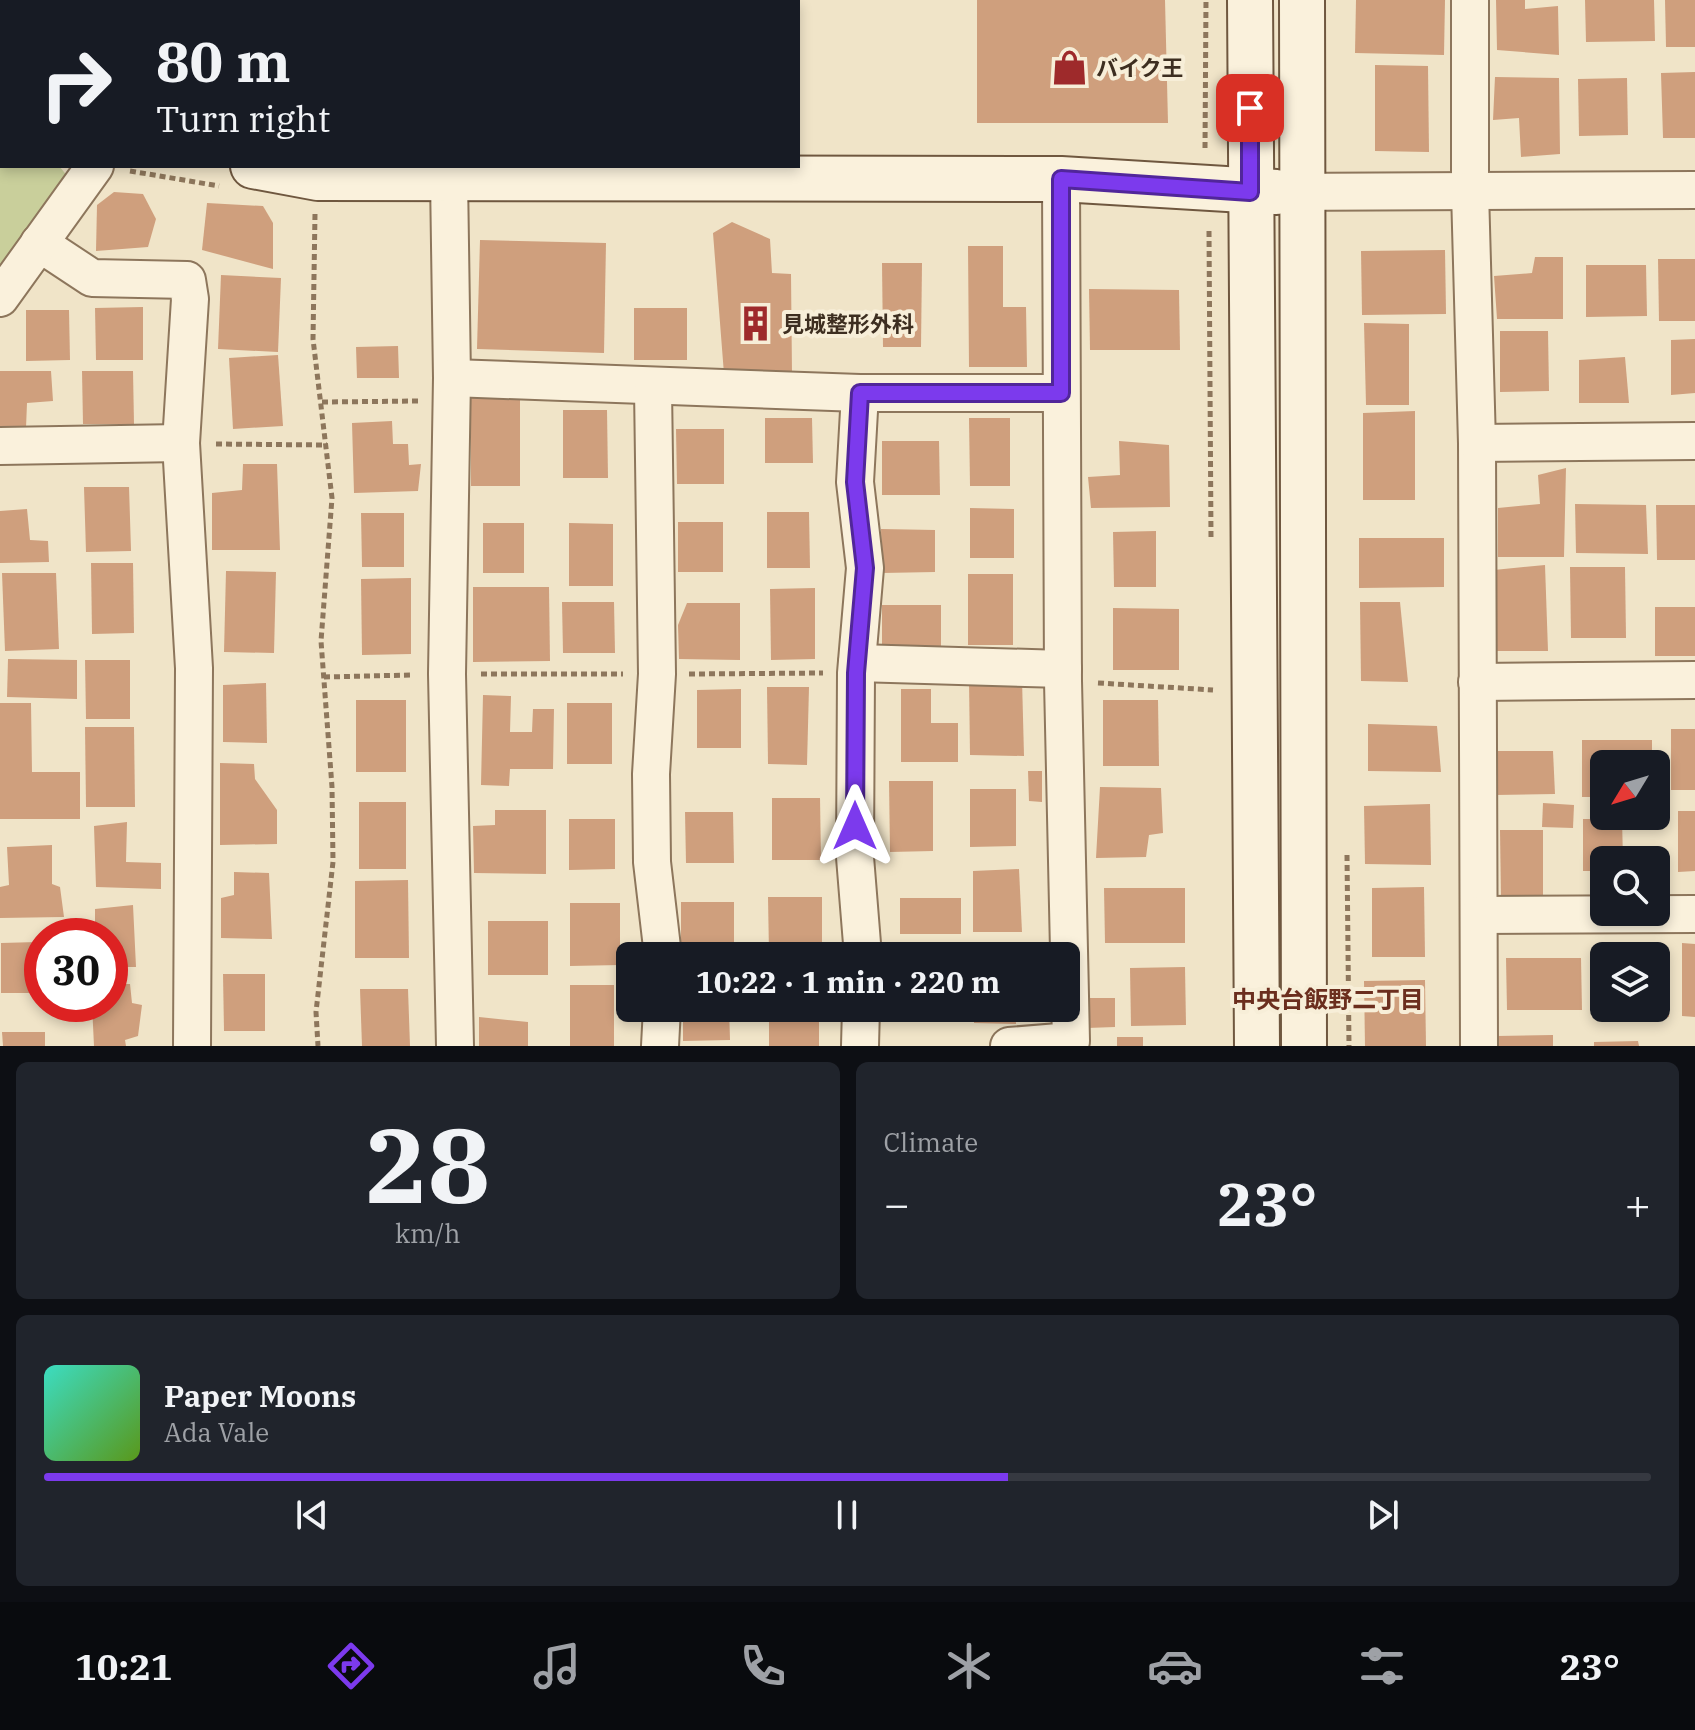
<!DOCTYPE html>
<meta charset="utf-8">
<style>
body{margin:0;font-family:"IBM Plex Serif","Noto Sans JP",serif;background:#20242c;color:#f1f3f6;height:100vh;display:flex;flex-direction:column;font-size:30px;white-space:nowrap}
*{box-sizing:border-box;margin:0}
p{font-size:26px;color:#9ea1a6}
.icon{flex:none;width:44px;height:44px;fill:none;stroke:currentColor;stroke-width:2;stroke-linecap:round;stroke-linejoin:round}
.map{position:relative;height:1046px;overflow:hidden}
.drawer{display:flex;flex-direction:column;gap:16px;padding:16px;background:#0d0f14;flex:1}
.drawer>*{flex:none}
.banner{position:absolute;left:0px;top:0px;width:800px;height:168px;box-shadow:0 4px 12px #0003;background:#171b24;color:#f1f3f6;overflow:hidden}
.needle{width:52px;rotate:232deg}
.controls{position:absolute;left:1590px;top:750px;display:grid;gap:16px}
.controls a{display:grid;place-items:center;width:80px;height:80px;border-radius:12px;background:#171b24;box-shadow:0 4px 12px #0003;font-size:40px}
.speed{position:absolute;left:24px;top:918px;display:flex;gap:16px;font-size:40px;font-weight:700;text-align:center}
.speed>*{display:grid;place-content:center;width:104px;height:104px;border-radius:50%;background:#171b24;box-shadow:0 4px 12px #0003;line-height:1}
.speed .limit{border:12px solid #d22;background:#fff;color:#111}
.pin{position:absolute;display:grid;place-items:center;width:68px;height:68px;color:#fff;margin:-34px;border-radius:16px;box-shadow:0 4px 12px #0006}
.me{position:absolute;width:88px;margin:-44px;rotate:0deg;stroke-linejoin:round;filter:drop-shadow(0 0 6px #0008)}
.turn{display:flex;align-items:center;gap:28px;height:168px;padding:0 24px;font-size:36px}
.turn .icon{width:104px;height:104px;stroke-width:2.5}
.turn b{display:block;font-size:56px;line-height:68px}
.big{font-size:60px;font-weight:700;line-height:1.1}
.drawer .card{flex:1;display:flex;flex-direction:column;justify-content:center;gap:12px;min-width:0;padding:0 28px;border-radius:12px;background:#20242c}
.drawer .dial{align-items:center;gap:0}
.dial b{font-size:104px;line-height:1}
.song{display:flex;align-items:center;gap:24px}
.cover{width:96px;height:96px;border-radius:12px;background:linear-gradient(135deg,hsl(170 70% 55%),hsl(90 70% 35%))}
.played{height:8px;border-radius:4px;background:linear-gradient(90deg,#7c3aed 60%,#363941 60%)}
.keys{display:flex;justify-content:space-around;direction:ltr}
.heat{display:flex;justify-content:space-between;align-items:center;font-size:44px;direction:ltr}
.drawer .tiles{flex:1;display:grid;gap:16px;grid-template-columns:1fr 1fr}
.card:last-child{grid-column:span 2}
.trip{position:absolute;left:616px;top:942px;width:464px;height:80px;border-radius:12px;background:#171b24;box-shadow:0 4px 12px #0003;font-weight:700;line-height:80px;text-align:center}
.dock{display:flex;height:128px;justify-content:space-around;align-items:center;background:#090b0e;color:#9ea1a6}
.dock .icon{width:56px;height:56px}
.dock .on{color:#7c3aed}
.dock b{font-size:36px;color:#f1f3f6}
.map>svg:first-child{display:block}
.green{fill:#c9cf9b}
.building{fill:#cf9f7d}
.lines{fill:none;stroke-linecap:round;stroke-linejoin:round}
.lane-casing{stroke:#8d765c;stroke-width:22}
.street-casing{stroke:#8d765c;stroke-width:40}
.secondary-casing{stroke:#6f573f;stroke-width:48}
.path{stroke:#8d765c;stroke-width:5;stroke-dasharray:6 4;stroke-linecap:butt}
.lane{stroke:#faf1dc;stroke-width:18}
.street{stroke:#faf1dc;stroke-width:36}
.secondary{stroke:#faf1dc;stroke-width:44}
.route-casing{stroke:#51269a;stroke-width:20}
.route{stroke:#7c3aed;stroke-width:14}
.labels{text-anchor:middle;stroke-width:8;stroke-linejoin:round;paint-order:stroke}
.poi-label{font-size:22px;font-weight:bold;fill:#3d2e20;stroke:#f7eed8;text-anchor:start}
.neighbourhood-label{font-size:24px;font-weight:bold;fill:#6b2e1e;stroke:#f7eed8}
</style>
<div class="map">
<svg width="1695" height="1046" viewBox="0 0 1695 1046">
<rect width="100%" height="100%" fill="#f0e4c8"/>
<path class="green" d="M 0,95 L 2,166 L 59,166 L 74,184 L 0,292 Z"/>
<g class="building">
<path d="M 977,0 L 1165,0 L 1168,123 L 977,123 Z"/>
<path d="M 1356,0 L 1445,0 L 1444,55 L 1355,53 Z"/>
<path d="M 1496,0 L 1525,0 L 1525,9 L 1558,6 L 1559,55 L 1497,50 Z"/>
<path d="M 1585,0 L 1654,0 L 1655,41 L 1586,42 Z"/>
<path d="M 1665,0 L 1695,0 L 1695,47 L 1666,47 Z"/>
<path d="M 1375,65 L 1428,66 L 1429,152 L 1375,151 Z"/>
<path d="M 1695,72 L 1695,138 L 1663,138 L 1661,73 Z"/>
<path d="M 1495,77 L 1559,78 L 1560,154 L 1521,157 L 1519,118 L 1493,120 Z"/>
<path d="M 1627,78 L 1628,135 L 1579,136 L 1578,79 Z"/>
<path d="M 114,192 L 143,194 L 156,219 L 148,247 L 96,251 L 97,205 Z"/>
<path d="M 207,203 L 263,206 L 273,223 L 273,269 L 202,250 Z"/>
<path d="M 732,222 L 770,239 L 772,273 L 791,274 L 792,374 L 724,374 L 713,233 Z"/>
<path d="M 480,240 L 606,243 L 604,353 L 477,349 Z"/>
<path d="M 968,246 L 1003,246 L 1003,307 L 1026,307 L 1027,367 L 969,367 Z"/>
<path d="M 1445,250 L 1446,314 L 1362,315 L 1361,251 Z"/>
<path d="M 1535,257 L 1563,257 L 1563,319 L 1497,319 L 1494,276 L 1532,273 Z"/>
<path d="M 1658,259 L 1695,259 L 1695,321 L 1659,321 Z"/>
<path d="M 882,263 L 922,263 L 921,347 L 883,347 Z"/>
<path d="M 1586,265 L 1646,265 L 1647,316 L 1586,317 Z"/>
<path d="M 221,275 L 281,278 L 278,352 L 218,349 Z"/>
<path d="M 1089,289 L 1179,290 L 1180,350 L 1090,350 Z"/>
<path d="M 143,307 L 143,360 L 96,360 L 95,308 Z"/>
<rect x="634" y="308" width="53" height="52"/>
<path d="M 26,310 L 69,310 L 70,360 L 26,361 Z"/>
<path d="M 1364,323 L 1409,324 L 1409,405 L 1366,405 Z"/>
<path d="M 1500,331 L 1548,331 L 1549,391 L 1500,392 Z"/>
<path d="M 1695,339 L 1695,393 L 1671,395 L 1671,340 Z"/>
<path d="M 398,346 L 399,378 L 357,378 L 356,347 Z"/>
<path d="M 278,355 L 283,426 L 233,429 L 229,358 Z"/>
<path d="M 1625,357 L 1629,403 L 1579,403 L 1579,360 Z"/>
<path d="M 0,371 L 51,371 L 53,401 L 27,403 L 26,428 L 0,428 Z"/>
<path d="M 82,371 L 133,371 L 134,424 L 83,424 Z"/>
<rect x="471" y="398" width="49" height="88"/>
<path d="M 563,410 L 607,410 L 608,478 L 563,478 Z"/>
<path d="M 1415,411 L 1415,500 L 1363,500 L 1363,413 Z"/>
<path d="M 765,418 L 812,418 L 813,463 L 765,463 Z"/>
<path d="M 969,418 L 1010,418 L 1010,486 L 970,486 Z"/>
<path d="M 392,421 L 393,444 L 408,444 L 409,465 L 421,464 L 418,491 L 354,493 L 352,423 Z"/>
<path d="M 676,429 L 724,429 L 724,484 L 677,484 Z"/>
<path d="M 882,441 L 939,441 L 940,495 L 882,495 Z"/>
<path d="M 1119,441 L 1169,445 L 1170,507 L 1091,508 L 1088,477 L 1120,475 Z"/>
<path d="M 243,464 L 277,464 L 280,550 L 212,550 L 212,493 L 242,490 Z"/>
<path d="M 1566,468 L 1564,557 L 1498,557 L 1498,508 L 1540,504 L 1538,475 Z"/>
<path d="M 84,487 L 129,487 L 131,551 L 86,552 Z"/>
<path d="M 1575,504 L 1646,505 L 1648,554 L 1576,553 Z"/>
<path d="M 1656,505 L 1695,505 L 1695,560 L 1657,560 Z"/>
<path d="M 970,508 L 1014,509 L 1014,558 L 970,558 Z"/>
<path d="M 27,509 L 30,540 L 48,541 L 49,562 L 0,563 L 0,511 Z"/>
<path d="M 767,512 L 809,512 L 810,568 L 767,568 Z"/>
<path d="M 361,513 L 404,513 L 404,567 L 362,567 Z"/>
<rect x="678" y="522" width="45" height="50"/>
<rect x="483" y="523" width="41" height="50"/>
<path d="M 569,523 L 613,524 L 613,586 L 569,586 Z"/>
<path d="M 881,529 L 935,530 L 935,572 L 882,573 Z"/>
<path d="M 1156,531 L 1156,587 L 1114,587 L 1113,532 Z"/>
<path d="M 1359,538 L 1444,538 L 1444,587 L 1359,588 Z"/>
<path d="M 91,563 L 133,563 L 134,633 L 92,634 Z"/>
<path d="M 1545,565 L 1548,651 L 1494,651 L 1494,570 Z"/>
<path d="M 1570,567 L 1625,567 L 1626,638 L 1571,638 Z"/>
<path d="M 226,571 L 276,572 L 274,653 L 224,652 Z"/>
<path d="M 2,573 L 56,573 L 59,649 L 5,651 Z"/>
<rect x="968" y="574" width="45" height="71"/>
<path d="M 411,578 L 411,654 L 362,655 L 361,579 Z"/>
<path d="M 473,587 L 549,587 L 550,661 L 473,662 Z"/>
<path d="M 815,588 L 815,659 L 771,660 L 770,589 Z"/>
<path d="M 562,602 L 614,602 L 615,653 L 563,653 Z"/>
<path d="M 1360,602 L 1400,602 L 1408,682 L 1361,681 Z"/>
<path d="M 687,603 L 740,603 L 740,660 L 679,659 L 678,625 Z"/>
<path d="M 882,605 L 941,605 L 941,647 L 882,646 Z"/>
<rect x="1655" y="607" width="40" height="49"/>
<path d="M 1113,608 L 1179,609 L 1179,670 L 1113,670 Z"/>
<path d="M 8,659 L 77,660 L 77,699 L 7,697 Z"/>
<path d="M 85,660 L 130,660 L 130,719 L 86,719 Z"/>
<path d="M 1022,679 L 1024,756 L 970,755 L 969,681 Z"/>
<path d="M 266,683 L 267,743 L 223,742 L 223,685 Z"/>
<path d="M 767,687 L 809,687 L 807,765 L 768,764 Z"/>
<path d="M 741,689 L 741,748 L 697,748 L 697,690 Z"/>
<path d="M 901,689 L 931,689 L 931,723 L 958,723 L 958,762 L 901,762 Z"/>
<path d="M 483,695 L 511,696 L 510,732 L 532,732 L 533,709 L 554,709 L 553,769 L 510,769 L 509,786 L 481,785 Z"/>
<rect x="356" y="700" width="50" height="72"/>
<path d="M 1103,700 L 1158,700 L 1159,766 L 1103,766 Z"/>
<path d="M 0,703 L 31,703 L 32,772 L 80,772 L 80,819 L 0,819 Z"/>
<rect x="567" y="703" width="45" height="61"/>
<path d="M 1368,724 L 1437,726 L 1441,772 L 1368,771 Z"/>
<path d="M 85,727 L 134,727 L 135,807 L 86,807 Z"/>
<rect x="1671" y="729" width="24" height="61"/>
<path d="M 1582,740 L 1652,740 L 1652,764 L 1604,764 L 1604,797 L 1582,797 Z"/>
<path d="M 1497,751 L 1553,751 L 1555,794 L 1495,795 Z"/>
<path d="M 220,763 L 254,764 L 255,779 L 277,810 L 277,844 L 220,845 Z"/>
<path d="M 1028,771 L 1042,771 L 1042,802 L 1029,801 Z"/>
<path d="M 889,781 L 933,781 L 933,851 L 890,852 Z"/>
<path d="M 1100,787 L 1161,788 L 1163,833 L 1149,835 L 1146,857 L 1096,858 Z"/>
<path d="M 970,789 L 1016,789 L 1016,846 L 970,847 Z"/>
<path d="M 772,798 L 820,798 L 821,860 L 772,860 Z"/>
<rect x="359" y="802" width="47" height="67"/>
<path d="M 1543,803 L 1574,805 L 1573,828 L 1542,827 Z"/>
<path d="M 1430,804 L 1431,865 L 1365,864 L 1364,806 Z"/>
<path d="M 495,810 L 546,810 L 546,874 L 474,873 L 473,826 L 495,825 Z"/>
<path d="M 1678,811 L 1695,811 L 1695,871 L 1678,872 Z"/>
<path d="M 685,812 L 733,812 L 734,863 L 686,863 Z"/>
<path d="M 569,819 L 615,819 L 615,869 L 569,870 Z"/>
<path d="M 1583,819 L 1622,819 L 1623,860 L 1604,860 L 1604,871 L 1583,871 Z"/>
<path d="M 127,822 L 126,862 L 161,863 L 161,889 L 96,887 L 94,826 Z"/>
<path d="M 1500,830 L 1543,830 L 1543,898 L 1501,899 Z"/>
<path d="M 52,845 L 52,884 L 60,887 L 64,917 L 0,918 L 0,887 L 9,885 L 7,847 Z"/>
<path d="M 1019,869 L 1022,932 L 973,932 L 973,871 Z"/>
<path d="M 234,872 L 269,873 L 272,939 L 221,938 L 221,898 L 234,895 Z"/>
<path d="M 408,880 L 409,958 L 355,958 L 355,881 Z"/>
<path d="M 1424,887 L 1425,957 L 1372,957 L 1372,888 Z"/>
<path d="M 1104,888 L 1185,888 L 1185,943 L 1105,943 Z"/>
<path d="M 768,897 L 822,897 L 822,954 L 769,954 Z"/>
<rect x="900" y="898" width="61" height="36"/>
<rect x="681" y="902" width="53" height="54"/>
<path d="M 570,903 L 620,903 L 620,965 L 570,966 Z"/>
<path d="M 133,905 L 136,967 L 110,967 L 110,936 L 95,936 L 95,909 Z"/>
<rect x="488" y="921" width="60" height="54"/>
<path d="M 37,942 L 37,993 L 1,993 L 1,943 Z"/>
<path d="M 1682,943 L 1695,944 L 1695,1017 L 1682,1016 Z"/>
<path d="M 1506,958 L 1581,958 L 1582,1010 L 1507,1010 Z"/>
<path d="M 1656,958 L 1669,958 L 1669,1017 L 1602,1017 L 1602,1008 L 1656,1008 Z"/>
<path d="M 1185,967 L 1186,1025 L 1131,1026 L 1130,968 Z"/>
<path d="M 223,974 L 265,974 L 265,1031 L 224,1031 Z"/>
<path d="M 1425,980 L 1426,1046 L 1365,1046 L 1364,981 Z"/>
<path d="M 110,984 L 130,984 L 132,1003 L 142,1005 L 138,1036 L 125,1040 L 126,1046 L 94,1046 L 92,1004 L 110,1004 Z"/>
<rect x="570" y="985" width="44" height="61"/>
<path d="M 360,989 L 408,989 L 410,1046 L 362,1046 Z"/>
<path d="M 1088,998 L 1115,998 L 1115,1027 L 1087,1028 Z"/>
<path d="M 683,1008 L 729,1008 L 730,1040 L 683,1041 Z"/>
<rect x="769" y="1008" width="50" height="38"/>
<path d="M 887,1008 L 932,1008 L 932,1018 L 887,1019 Z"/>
<path d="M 974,1008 L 1015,1008 L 1016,1024 L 974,1023 Z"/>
<path d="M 479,1017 L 528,1022 L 528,1046 L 479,1046 Z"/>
<path d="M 2,1032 L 45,1032 L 45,1046 L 3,1046 Z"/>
<path d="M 1553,1035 L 1553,1046 L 1497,1046 L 1497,1036 Z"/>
<rect x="1117" y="1037" width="26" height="9"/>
<path d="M 1638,1041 L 1639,1046 L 1594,1046 L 1594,1042 Z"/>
</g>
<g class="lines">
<defs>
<path id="lane" d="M 730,0 L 730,2"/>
<g id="street">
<path d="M 1470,0 L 1470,191 L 1477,443 L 1479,1046"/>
<path d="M 449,178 L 452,378 L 447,674 L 455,1046"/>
<path d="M 1277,192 L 1695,190"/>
<path d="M 39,243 L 92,278 L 187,280 L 190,299 L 181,443 L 194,668 L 192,1046"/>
<path d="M 0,298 L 95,166"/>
<path d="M 452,378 L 860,393 L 1061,393"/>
<path d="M 653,388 L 657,674 L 651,774 L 652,862 L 663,956"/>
<path d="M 860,393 L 855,482 L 865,568 L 856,673 L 855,857 L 863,956"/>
<path d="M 1477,443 L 1695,441"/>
<path d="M 0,446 L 181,443"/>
<path d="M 857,663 L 1063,669"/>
<path d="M 1477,682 L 1695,680"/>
<path d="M 1479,915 L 1695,914"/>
<path d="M 660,1046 L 662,1008"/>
<path d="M 860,1046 L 861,1008"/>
<path d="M 1009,1046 L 1071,1041 L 1063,681 L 1061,179"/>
</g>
<g id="secondary">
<path d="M 1250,0 L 1257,1046"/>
<path d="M 1302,0 L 1304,1046"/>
<path d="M 0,10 L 2,13"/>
<path d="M 253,166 L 318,178 L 1061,179 L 1276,192"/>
</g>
</defs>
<use href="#lane" class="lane-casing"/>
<use href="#street" class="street-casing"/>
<use href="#secondary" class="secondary-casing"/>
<g class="path">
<path d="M 62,0 L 63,2"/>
<path d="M 328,2 L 328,0"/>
<path d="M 1205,148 L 1206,0"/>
<path d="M 130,171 L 219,186"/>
<path d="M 315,214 L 313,339 L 332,498 L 321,641 L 332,787 L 333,862 L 316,1012 L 318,1046"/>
<path d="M 1209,231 L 1211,537"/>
<path d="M 322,402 L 419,401"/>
<path d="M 216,444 L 327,445"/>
<path d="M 481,674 L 623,674"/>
<path d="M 689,674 L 823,673"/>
<path d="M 324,677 L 411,675"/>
<path d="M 1098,683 L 1213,690"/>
<path d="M 1347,855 L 1349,1046"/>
</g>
<use href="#lane" class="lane"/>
<use href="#street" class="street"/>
<use href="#secondary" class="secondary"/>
</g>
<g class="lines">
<defs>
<path id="route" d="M 855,826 L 856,673 L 865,568 L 855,482 L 860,393 L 1061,393 L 1061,179 L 1250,192 L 1250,108"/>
</defs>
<use href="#route" class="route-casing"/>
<use href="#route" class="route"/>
</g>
<defs>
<symbol id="shop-bare" viewBox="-9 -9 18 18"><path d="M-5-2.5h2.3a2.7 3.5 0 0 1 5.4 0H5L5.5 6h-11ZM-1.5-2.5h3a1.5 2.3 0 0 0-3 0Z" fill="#9e2a2b" stroke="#f7eed8" stroke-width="2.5" paint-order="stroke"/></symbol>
<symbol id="building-bare" viewBox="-9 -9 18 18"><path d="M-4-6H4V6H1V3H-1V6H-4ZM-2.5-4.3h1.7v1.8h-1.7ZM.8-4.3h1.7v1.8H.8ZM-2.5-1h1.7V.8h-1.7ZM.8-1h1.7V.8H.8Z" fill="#9e2a2b" stroke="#f7eed8" stroke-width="2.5" paint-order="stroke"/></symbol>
</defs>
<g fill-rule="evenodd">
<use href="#shop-bare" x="1044" y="42" width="51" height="51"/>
<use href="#building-bare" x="730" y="298" width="51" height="51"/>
</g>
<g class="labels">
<g class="poi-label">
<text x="1096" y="76">バイク王</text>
<text x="782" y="332">見城整形外科</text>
</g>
<g class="neighbourhood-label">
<text x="1328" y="1008">中央台飯野二丁目</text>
</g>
</g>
</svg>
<div class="controls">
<a><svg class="needle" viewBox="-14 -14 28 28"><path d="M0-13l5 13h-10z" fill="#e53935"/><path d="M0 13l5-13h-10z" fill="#9ea1a6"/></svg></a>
<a><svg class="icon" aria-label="search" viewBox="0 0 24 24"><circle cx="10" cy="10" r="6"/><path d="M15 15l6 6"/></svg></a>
<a><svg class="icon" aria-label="layers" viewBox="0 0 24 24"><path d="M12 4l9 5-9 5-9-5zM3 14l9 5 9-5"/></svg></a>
</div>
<div class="speed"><div class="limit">30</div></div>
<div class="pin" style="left:1250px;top:108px;background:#d93025"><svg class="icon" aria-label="arrive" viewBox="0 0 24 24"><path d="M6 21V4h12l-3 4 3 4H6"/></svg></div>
<svg class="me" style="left:855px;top:826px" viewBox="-20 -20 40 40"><path d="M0-17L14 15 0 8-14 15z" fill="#7c3aed" stroke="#fff" stroke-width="4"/></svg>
<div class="trip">10:22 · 1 min · 220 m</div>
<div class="banner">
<div class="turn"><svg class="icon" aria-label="right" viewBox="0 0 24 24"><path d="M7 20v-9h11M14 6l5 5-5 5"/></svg><div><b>80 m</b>Turn right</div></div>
</div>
</div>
<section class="drawer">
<div class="tiles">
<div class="card dial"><b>28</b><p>km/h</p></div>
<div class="card"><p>Climate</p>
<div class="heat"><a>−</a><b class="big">23°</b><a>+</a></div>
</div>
<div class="card">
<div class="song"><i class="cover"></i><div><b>Paper Moons</b><p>Ada Vale</p></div></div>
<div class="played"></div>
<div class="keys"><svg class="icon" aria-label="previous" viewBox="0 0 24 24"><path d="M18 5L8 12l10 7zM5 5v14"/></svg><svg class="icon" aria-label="pause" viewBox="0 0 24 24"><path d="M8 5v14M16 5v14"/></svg><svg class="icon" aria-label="next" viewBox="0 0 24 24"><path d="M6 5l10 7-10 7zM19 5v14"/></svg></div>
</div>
</div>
</section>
<nav class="dock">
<b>10:21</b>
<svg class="icon on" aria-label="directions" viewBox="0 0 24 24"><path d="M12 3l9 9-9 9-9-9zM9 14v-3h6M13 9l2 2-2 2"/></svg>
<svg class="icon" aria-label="music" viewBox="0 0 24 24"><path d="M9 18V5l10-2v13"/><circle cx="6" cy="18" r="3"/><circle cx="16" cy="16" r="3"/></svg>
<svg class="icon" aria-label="phone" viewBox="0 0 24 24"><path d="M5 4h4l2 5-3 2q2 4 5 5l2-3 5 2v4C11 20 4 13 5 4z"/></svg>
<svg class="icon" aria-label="climate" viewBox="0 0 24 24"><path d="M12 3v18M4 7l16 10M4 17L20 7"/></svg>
<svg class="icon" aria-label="car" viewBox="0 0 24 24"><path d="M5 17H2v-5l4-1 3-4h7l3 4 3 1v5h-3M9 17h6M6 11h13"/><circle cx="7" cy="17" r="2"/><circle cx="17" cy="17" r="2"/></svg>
<svg class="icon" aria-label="filters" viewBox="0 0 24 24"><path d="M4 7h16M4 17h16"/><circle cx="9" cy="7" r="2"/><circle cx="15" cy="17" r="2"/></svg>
<b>23°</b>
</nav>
